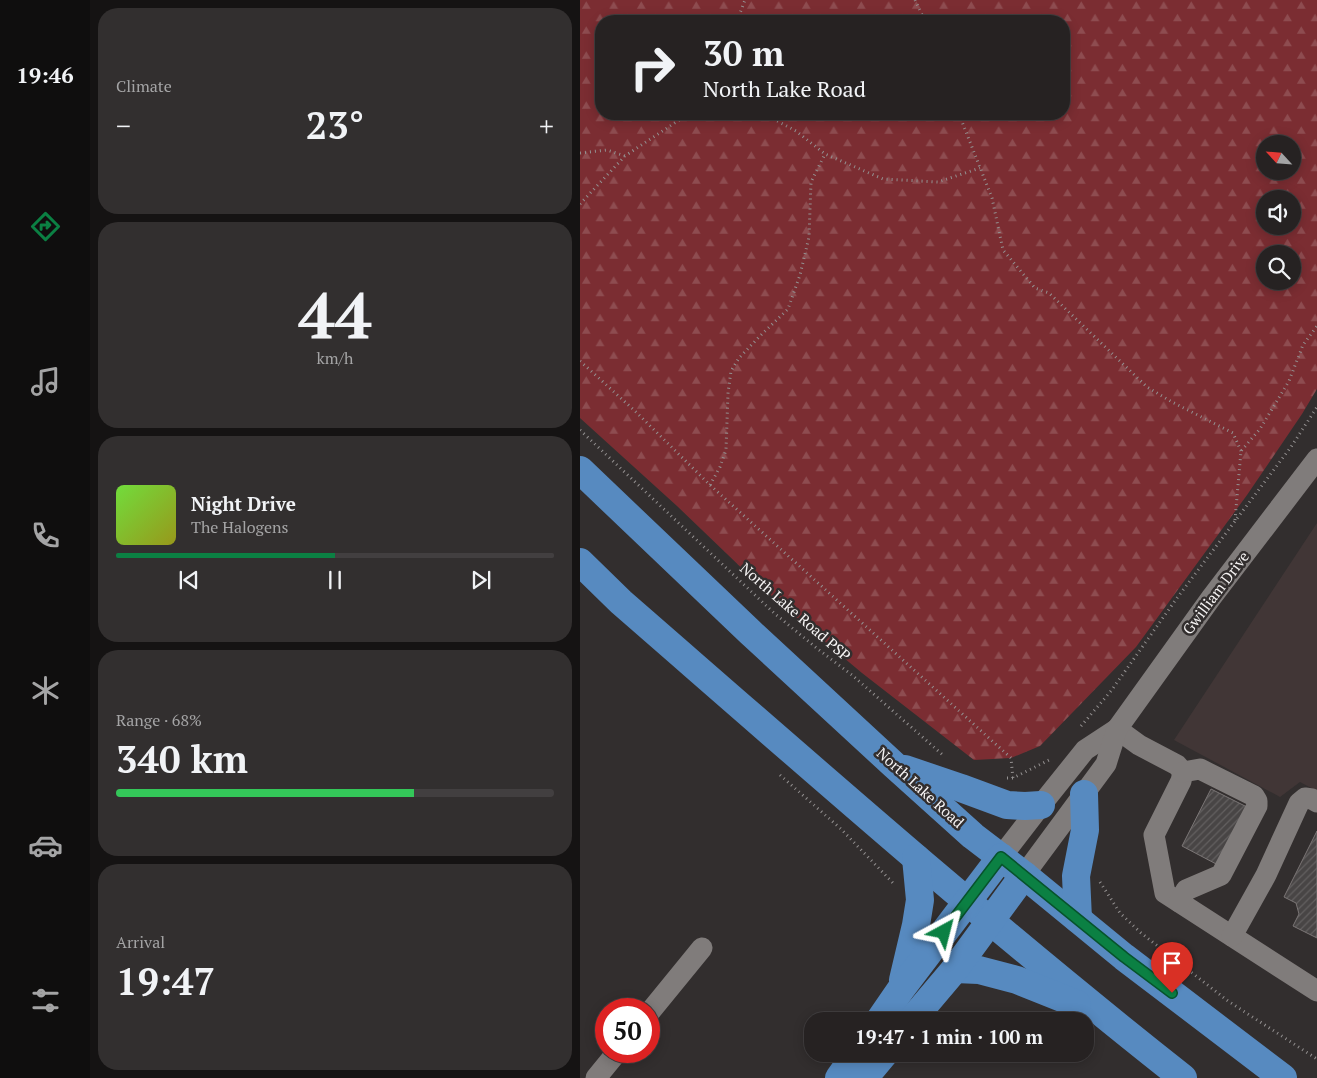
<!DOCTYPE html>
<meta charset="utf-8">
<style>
body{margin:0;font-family:"PT Serif",serif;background:#322f2f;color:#f1f3f6;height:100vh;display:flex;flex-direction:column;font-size:19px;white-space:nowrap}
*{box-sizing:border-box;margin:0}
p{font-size:16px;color:#a4a4a5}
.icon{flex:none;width:28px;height:28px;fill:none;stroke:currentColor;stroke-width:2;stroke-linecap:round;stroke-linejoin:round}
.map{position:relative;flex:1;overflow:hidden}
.drawer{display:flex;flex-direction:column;gap:8px;padding:8px;background:#151313;width:490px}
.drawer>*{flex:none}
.top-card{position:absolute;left:15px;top:15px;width:475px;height:105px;border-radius:20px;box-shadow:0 2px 12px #0003,0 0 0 1px #423f40;background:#262222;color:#f1f3f6;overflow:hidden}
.needle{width:32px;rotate:296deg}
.fabs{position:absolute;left:676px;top:135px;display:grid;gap:10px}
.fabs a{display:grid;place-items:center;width:45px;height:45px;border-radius:50%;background:#262222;box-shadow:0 2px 12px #0003,0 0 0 1px #423f40;font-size:25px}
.speed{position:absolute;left:15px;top:998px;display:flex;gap:10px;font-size:25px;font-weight:700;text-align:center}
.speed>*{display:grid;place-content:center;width:65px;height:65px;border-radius:50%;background:#262222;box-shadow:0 2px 12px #0003,0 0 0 1px #423f40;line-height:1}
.speed .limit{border:8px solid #d22;background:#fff;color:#111}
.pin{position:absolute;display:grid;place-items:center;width:42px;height:42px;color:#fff;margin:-51px -21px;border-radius:50% 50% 50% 0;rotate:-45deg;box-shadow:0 0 5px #0007}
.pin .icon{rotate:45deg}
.me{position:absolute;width:55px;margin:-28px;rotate:38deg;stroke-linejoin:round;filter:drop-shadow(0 0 4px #0008)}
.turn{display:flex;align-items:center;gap:18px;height:105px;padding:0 25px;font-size:22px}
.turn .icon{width:65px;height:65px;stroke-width:2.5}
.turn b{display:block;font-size:35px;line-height:42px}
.big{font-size:38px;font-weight:700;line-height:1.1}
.drawer .tile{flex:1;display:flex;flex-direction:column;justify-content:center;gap:8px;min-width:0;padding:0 18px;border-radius:20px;background:#322f2f}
.drawer .dial{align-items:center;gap:0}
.dial b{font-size:65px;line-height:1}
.song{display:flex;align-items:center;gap:15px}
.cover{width:60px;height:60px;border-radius:8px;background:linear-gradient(135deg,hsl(100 70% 55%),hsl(60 70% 35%))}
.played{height:5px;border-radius:2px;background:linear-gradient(90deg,#0b8043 50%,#423f40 50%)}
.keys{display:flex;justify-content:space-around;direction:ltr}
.heat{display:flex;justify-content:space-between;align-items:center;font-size:28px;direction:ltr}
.charge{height:8px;border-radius:4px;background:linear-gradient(90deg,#34c759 68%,#423f40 0)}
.trip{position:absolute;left:224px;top:1012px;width:290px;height:50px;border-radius:20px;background:#262222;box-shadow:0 2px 12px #0003,0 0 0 1px #423f40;font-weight:700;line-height:50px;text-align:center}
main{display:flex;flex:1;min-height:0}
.menu{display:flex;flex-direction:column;width:90px;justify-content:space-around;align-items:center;background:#0f0e0e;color:#a4a4a5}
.menu .icon{width:35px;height:35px}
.menu .selected{color:#0b8043}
.menu b{font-size:22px;color:#f1f3f6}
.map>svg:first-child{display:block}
.built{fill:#413636}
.forest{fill:url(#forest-firs);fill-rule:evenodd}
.building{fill:url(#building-hatch);stroke:#7b7676}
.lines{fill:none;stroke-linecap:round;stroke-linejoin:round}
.path{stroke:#949191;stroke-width:3;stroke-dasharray:1 4;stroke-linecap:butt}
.minor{stroke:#807c7b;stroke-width:21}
.major{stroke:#578ac0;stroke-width:28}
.route-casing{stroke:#07532c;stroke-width:12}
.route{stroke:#0b8043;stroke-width:9}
.labels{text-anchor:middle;stroke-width:5;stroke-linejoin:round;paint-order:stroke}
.street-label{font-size:15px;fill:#f5f3f3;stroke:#322e2e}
</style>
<main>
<nav class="menu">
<b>19:46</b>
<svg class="icon selected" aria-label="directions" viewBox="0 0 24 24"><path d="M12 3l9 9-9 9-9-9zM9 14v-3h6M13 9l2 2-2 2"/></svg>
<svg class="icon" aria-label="music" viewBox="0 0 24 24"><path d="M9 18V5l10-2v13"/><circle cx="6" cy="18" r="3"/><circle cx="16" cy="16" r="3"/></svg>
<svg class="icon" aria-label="phone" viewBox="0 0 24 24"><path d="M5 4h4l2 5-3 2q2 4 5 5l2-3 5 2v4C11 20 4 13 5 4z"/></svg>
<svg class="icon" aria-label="climate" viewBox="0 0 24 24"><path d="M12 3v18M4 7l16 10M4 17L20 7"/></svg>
<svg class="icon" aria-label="car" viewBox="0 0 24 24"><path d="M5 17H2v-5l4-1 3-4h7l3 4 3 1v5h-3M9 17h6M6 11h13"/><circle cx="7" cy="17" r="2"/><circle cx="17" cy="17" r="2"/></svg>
<svg class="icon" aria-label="filters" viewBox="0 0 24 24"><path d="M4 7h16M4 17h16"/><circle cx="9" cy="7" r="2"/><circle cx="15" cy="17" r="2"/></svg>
</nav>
<section class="drawer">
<div class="tile"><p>Climate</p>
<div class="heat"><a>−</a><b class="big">23°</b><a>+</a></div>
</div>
<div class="tile dial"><b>44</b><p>km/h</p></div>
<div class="tile">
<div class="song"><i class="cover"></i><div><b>Night Drive</b><p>The Halogens</p></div></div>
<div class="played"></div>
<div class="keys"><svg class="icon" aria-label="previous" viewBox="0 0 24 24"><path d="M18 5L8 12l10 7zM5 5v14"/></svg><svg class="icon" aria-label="pause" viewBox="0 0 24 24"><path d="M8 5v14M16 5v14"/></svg><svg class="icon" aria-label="next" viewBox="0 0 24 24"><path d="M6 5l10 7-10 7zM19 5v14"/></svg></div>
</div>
<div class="tile"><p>Range · 68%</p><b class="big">340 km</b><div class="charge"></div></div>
<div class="tile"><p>Arrival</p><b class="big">19:47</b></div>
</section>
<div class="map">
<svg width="737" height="1078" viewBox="0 0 737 1078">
<defs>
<pattern id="forest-firs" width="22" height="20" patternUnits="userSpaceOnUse" patternTransform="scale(1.25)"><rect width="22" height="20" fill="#7b2d32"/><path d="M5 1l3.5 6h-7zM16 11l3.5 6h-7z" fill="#8e4c50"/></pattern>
<pattern id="building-hatch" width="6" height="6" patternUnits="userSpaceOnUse" patternTransform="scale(1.25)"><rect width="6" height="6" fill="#484545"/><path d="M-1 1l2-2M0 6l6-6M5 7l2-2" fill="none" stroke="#636060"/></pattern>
</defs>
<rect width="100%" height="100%" fill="#322e2e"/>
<path class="built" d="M 737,523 L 737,791 L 720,782 L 700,797 L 594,740 Z"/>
<path class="forest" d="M 0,0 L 737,0 L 737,389 L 722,414 L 667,495 L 556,647 L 460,746 L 431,758 L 394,760 L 282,673 L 196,601 L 97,506 L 0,418 ZM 21,21 L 484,21 L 484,114 L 21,114 ZM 685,144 L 712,144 L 712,171 L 685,171 ZM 685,199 L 712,199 L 712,226 L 685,226 ZM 685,254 L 712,254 L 712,281 L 685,281 Z"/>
<g class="building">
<path d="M 631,789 L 669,808 L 640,866 L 602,846 Z"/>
<path d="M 737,831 L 737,938 L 713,926 L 719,914 L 716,903 L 704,897 Z"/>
</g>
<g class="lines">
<g class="path">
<path d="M 335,0 L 345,21"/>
<path d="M 157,21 L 165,0"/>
<path d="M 184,114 L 216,131 L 245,154 L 303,179 L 358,182 L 400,168"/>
<path d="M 379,114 L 412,198 L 423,250 L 455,288 L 469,293 L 567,387 L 592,402 L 653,433 L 661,451"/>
<path d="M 0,153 L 27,150 L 45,156"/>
<path d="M 0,204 L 45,156 L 108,114"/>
<path d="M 0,361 L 55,411 L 130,485 L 431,758 L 433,779"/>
<path d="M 0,430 L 194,613 L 239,650 L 272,675 L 364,756"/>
<path d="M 130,485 L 140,467 L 146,450 L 148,393 L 151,371 L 159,358 L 180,336 L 208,309 L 220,275 L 229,237 L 231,182 L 245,154"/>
<path d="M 655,520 L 661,451 L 680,429 L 709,381 L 723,345 L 737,326"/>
<path d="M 501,726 L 531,691 L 597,598 L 711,447 L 737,407"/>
<path d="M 200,775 L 261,829 L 313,883"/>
<path d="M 427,778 L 433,778 L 469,760"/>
<path d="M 520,882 L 540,913 L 561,933 L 648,1001 L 737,1059"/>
</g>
<g class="minor">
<path d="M 537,729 L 559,745 L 597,765 L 603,772 L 601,781 L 574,835 L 585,893 L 737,991"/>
<path d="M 421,857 L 461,805 L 505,750 L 537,729"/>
<path d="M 444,875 L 526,764 L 537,729 L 631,598 L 737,459"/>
<path d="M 599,902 L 606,890 L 641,875 L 677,806 L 677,801 L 674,796 L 620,769 L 603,772"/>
<path d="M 652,936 L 686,875 L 719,803 L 725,798 L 732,799 L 737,802"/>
<path d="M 69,1013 L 122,948"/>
<path d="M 16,1078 L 38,1051"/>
</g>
<g class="major">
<path d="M 0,470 L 170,632 L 314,765 L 393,836 L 444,875 L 544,957 L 703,1078"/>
<path d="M 0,562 L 41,602 C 226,763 410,926 603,1078"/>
<path d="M 325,769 L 381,788 L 427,805 L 445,806 L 461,805"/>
<path d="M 498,919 L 496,876 L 505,830 L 504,794"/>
<path d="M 375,969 L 399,970 L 437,980 L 497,1004"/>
<path d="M 323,980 L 336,925 L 340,900 L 336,858"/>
<path d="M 299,1021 L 321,989 L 421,857"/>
<path d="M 331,1021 L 375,969 L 444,875"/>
<path d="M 259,1078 L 276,1054"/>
<path d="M 284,1078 L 304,1054"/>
</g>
</g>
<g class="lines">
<defs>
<path id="route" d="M 364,932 L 421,857 L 544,957 L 592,993"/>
</defs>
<use href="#route" class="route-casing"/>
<use href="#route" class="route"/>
</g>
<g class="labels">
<g class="street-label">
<text transform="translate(636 593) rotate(-53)" y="5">Gwilliam Drive</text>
<text transform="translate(215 612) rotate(41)" y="5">North Lake Road PSP</text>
<text transform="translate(340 788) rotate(42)" y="5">North Lake Road</text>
</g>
</g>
</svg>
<div class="fabs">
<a><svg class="needle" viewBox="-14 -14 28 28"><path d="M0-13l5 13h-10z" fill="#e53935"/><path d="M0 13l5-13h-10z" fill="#a4a4a5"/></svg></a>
<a><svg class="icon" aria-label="sound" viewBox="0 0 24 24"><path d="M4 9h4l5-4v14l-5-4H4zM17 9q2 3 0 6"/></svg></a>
<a><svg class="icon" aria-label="search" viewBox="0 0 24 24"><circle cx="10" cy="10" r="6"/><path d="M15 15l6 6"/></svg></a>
</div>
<div class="speed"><div class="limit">50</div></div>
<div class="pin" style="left:592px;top:993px;background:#d93025"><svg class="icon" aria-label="arrive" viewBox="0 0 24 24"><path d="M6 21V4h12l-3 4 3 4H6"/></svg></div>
<svg class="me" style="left:364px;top:932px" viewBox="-20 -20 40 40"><path d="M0-17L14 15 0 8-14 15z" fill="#0b8043" stroke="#fff" stroke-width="4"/></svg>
<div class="trip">19:47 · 1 min · 100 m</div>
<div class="top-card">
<div class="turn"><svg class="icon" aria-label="right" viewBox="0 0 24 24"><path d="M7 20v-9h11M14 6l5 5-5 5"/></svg><div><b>30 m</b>North Lake Road</div></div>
</div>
</div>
</main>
